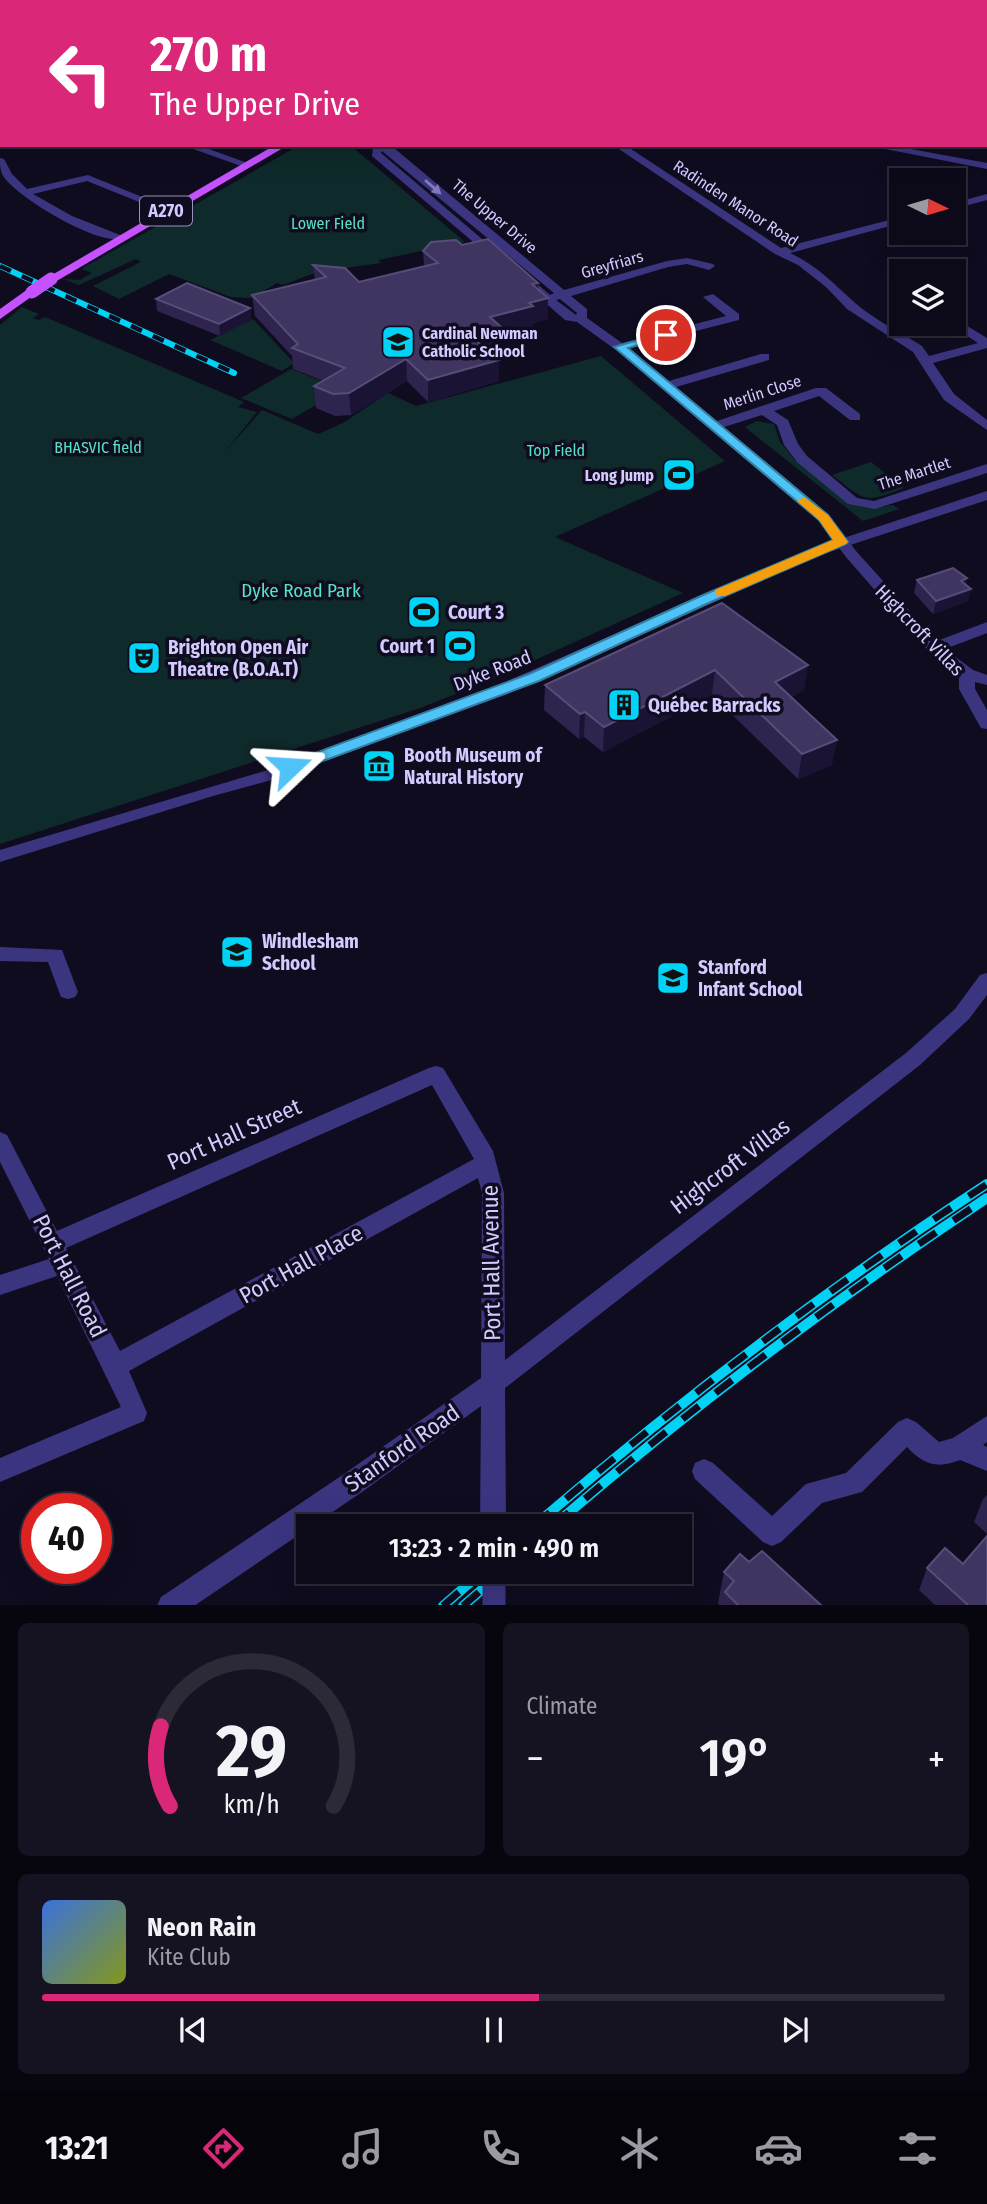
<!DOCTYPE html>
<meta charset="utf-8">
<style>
body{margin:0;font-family:"Fira Sans Condensed",sans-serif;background:#151221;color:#f1f3f6;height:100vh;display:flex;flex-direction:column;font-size:26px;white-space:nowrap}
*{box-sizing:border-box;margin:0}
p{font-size:23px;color:#9a9aa2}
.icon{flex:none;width:38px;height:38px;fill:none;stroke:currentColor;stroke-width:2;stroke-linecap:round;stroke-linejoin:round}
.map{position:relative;height:1605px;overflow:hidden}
.drawer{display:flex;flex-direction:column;gap:18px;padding:18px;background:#07050d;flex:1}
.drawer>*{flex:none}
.hud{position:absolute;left:0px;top:0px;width:987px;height:147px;box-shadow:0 7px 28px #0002,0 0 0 2px #2c2a37;background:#db2777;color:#fff;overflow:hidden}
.needle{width:46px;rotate:95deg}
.tools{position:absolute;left:889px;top:168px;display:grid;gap:14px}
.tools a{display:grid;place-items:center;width:77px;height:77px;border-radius:0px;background:#0c0918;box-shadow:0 7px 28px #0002,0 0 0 2px #2c2a37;font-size:35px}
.speed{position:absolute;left:21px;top:1493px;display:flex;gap:14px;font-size:35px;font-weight:700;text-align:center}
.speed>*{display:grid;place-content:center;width:91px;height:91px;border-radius:50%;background:#0c0918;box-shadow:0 7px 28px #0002,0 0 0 2px #2c2a37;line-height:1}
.speed .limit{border:10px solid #d22;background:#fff;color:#111}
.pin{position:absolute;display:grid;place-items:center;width:60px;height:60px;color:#fff;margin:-30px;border:4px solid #fff;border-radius:50%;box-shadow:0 2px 7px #0007}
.me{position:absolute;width:77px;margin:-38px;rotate:70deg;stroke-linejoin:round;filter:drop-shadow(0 0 5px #0008)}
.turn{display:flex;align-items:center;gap:24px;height:147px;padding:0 35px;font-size:32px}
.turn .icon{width:91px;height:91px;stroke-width:2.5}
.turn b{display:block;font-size:49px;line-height:60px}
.big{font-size:52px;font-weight:600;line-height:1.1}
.drawer .card{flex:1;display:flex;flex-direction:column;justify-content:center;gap:10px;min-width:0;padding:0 24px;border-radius:10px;background:#151221}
.drawer .dial{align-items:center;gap:0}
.dial svg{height:182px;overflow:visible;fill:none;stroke:#2c2a37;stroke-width:7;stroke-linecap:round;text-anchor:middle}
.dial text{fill:#f1f3f6;stroke:none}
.song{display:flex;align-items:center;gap:21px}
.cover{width:84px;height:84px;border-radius:10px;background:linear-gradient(135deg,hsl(220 70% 55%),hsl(70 70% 35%))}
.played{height:7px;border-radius:4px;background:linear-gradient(90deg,#db2777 55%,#2c2a37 55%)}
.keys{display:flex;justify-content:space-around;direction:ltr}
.heat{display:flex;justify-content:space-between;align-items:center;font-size:38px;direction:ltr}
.drawer .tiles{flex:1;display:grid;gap:18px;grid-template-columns:1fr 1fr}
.card:last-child{grid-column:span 2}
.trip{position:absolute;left:296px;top:1514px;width:396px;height:70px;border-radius:0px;background:#0c0918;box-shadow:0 7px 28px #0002,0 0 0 2px #2c2a37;font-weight:600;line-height:70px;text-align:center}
.tab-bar{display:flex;height:112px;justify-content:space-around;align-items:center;background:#05040a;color:#9a9aa2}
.tab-bar .icon{width:49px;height:49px}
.tab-bar .on{color:#db2777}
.tab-bar b{font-size:32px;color:#f1f3f6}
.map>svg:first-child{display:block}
.green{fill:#0f2a2a}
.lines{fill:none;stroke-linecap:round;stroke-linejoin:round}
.minor{fill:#3b3580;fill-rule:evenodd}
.tertiary{fill:#3b3580;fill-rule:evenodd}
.primary{fill:#c551ff;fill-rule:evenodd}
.rail-far2-casing{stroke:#00d3f5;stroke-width:4.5}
.rail-far1-casing{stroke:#00d3f5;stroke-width:6}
.rail-casing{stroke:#00d3f5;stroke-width:10}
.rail-far2{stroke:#100c20;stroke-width:2.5;stroke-dasharray:9;stroke-linecap:butt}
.rail-far1{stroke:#100c20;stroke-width:4.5;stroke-dasharray:12;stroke-linecap:butt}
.rail{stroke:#100c20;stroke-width:7;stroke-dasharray:21;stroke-linecap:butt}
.minor-bridge{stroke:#3b3580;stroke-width:23}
.primary-bridge{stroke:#c551ff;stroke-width:13}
.wall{fill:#2e244e}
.shaded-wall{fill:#1b1334}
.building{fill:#403561;stroke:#574d7a;stroke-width:2}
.oneway{fill:#7f78b9}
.route{fill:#4fc3f7;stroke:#337fa1;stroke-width:2}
.slow{fill:#f59e0b}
.labels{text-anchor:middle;stroke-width:7;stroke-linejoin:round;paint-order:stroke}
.far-street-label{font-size:16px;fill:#d3caff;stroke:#100c20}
.far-park-label{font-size:16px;fill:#54e2c4;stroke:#100c20}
.far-poi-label{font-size:16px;font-weight:bold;fill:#d3caff;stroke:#100c20;text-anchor:start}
.shield{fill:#100c20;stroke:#9891bc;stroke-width:2}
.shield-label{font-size:18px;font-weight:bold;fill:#d3caff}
.park-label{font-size:19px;fill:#54e2c4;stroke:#100c20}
.poi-label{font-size:19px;font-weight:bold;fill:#d3caff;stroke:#100c20;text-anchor:start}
.street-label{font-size:19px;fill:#d3caff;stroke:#100c20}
.near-street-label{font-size:23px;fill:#d3caff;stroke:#100c20}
</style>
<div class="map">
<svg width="987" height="1606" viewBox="0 0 987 1606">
<rect width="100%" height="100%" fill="#100c20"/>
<g class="green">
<path d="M 300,145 L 350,145 L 465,242 L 378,260 L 381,263 L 317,272 L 283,285 L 277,283 L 252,298 L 231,297 L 169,274 L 119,299 L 93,286 L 141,262 L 136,259 L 79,285 L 63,279 L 80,280 L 92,273 L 81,269 Z"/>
<path d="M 22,307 L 39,314 L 33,318 L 38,320 L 45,317 L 244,402 L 238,407 L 257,412 L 224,453 L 262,410 L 318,434 L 343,423 L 388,393 L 416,406 L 601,356 L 725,461 L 555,537 L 683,593 L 491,680 L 420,708 L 0,844 L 0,325 Z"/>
<path d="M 253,319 L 294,363 L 282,371 L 210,340 Z"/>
<path d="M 291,369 L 343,389 L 292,419 L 241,398 Z"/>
<path d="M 757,421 L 774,424 L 780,442 L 794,459 L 850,504 L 874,508 L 893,505 L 899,509 L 863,521 L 745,427 Z"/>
<path d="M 871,462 L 904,488 C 863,504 866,501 832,475 Z"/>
</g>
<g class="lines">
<g class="minor">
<path d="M 144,0 L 154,0 L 143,2 Z"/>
<path d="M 272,0 L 280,0 L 271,2 Z"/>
<path d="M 384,0 L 407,0 L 408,2 L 383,2 Z"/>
<path d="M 425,0 L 435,0 L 424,2 Z"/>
<path d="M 756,0 L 764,0 L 755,2 Z"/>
<path d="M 951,0 L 979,0 L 980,2 L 952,2 Z"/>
<path d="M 0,18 L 2,19 L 2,25 L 0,24 Z"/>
<rect x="985" y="58" width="2" height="6"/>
<path d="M 2,102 L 2,111 L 0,111 L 0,103 Z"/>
<path d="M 182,145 L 198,145 L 253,165 L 244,167 Z"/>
<path d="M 370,145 L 394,148 L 564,290 L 667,261 L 687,258 L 713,264 L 715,266 L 709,270 L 687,264 L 668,267 L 571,296 L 587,309 L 587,318 L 622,343 L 726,316 L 703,297 L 713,294 L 739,314 L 739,320 L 629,348 L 669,381 L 761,354 L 769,354 L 769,360 L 676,387 L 717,421 L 816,388 L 826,388 L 860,414 L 860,420 L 850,420 L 819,396 L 774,411 L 788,420 L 798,444 L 807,456 L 857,498 L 874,501 L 987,464 L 987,473 L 875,509 L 848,504 L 797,462 L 784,445 L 777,425 L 762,415 L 724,427 L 828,514 L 856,551 L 937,641 L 987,622 L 987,633 L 945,649 L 973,670 L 987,675 L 987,685 L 975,682 L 975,689 L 987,710 L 987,729 L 981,728 L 959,689 L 959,676 L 928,651 L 846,557 L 818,520 L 616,350 L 577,322 L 565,320 L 525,285 L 535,282 L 550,295 L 554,293 L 382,151 L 381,153 L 502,256 L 492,258 L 372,156 L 373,148 ZM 560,299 L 577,313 L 576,315 L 556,300 Z"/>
<path d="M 613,145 L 625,145 L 781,248 L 901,217 L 901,223 L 790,253 C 816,265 833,283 854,302 C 873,319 900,332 922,346 L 929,356 L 978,343 L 950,325 L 954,324 L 954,318 L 987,338 L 987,348 L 933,363 L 954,394 L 987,420 L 987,430 L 944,400 L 913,352 L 847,309 L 826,287 L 798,265 L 775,254 Z"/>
<path d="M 865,145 L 889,145 L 987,163 L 987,169 Z"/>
<path d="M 0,158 L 4,159 L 12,174 L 27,189 L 88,175 L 174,210 L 164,212 L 87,181 L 33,194 L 72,216 L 125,237 C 106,251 13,196 2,174 C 0,169 0,163 0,158 Z"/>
<path d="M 987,194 L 987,200 L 954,209 L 954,203 Z"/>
<path d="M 0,947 L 62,950 L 78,992 L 75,997 L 68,999 L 61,997 L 48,962 L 0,961 Z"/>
<path d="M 987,973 L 987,995 L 969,1019 L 920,1065 L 505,1388 L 506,1526 L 480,1526 L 481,1406 L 362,1492 L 194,1606 L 157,1606 L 161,1597 L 344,1474 L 481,1378 L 482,1193 L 478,1178 L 129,1371 L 147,1413 L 144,1421 L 0,1482 L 0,1458 L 121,1407 L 57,1276 L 0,1295 L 0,1275 L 49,1259 L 0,1162 L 0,1132 L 7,1135 L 57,1231 L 429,1068 L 436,1066 L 443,1068 L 493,1151 L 504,1193 L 505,1360 L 906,1053 L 955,1009 L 980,975 ZM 432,1085 L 474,1159 L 120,1351 L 66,1248 Z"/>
<path d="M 987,1416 L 987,1442 L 983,1445 L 987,1447 L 987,1471 L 960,1460 C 937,1469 924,1465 907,1447 L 862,1492 L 822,1503 L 781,1542 L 772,1546 L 763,1542 L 695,1479 L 692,1471 L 695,1463 L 704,1459 L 713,1463 L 772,1516 L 806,1484 L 846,1473 L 898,1422 L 907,1418 L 916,1422 L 939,1442 L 953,1438 Z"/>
</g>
<path class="tertiary" d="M 987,491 L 987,500 L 820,555 L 508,694 L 279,778 L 213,796 L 0,862 L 0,850 L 268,770 L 496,686 L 810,549 Z"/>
<g class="primary">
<path d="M 526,0 L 536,0 L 525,2 Z"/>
<path d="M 275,145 L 288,145 L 55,282 L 45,279 Z"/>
<path d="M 28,289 L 38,292 L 0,319 L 0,309 Z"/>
</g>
<defs>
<g id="rail-far2">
<path d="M 33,2 L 36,0"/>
<path d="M 49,2 L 52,0"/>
</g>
<path id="rail-far1" d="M 0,266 L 234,373"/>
<g id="rail">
<path d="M 534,1526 C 678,1402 828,1288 987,1184"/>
<path d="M 553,1526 C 691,1407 835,1299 987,1198"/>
<path d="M 443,1606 L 482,1572"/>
<path d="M 463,1606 L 502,1572"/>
</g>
</defs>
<use href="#rail-far2" class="rail-far2-casing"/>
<use href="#rail-far1" class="rail-far1-casing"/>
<use href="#rail" class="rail-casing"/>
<use href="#rail-far2" class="rail-far2"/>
<use href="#rail-far1" class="rail-far1"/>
<use href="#rail" class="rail"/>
<path class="minor-bridge" d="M 494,1572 L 494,1606"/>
<path class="primary-bridge" d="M 32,292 L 51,279"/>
</g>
<g class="wall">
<path d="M 462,245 L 538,289 L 548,298 L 548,319 L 533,323 L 533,327 L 501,335 L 501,348 L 489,351 L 499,381 L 428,402 L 407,381 L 351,415 L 335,416 L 316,408 L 314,386 L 324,381 L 293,369 L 292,356 L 255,316 L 252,295 L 315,280 L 313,265 L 359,282 L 424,266 L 423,251 Z"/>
<path d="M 156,299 L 250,308 L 251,319 L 220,336 L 157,311 Z"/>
<path d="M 967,578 L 966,585 L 968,601 L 933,614 L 914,593 L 917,580 Z"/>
<path d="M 722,603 L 804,690 L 791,697 L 832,765 L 798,779 L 712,695 L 603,752 L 584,737 L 579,739 L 544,710 L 545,685 Z"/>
<path d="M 987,1495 L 987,1534 L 974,1522 L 983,1499 Z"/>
<path d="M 749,1562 L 822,1606 L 720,1606 L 718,1603 L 724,1572 Z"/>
<path d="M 927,1568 L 987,1606 L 936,1606 L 919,1590 Z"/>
</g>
<g class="shaded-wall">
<path d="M 538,283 L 538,301 L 548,298 L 548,319 L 533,323 L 533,327 L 501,335 L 501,348 L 471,356 L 470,335 L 532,284 Z"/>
<path d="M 250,308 L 251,319 L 220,336 L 219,324 Z"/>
<path d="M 406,359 L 407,381 L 351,415 L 349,393 Z"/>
<path d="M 499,360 L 499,381 L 428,402 L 428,380 Z"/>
<path d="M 967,578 L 964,591 L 971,589 L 968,601 L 933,614 L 936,601 L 961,581 Z"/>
<path d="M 808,665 L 804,690 L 771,707 L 775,682 Z"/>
<path d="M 715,670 L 712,695 L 603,752 L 604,727 Z"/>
<path d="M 585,712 L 584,737 L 579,739 L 580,714 Z"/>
<path d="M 837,740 L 832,765 L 798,779 L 802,754 Z"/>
</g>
<g class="building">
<path d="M 488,239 L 538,283 L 532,284 L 548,298 L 529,303 L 533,306 L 490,317 L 501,327 L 470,335 L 499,360 L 428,380 L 406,359 L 349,393 L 333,394 L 314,386 L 345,368 L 292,348 L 298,344 L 252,295 L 326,277 L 313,265 L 345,268 L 359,282 L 438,263 L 423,251 L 431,242 L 456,240 L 462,245 Z"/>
<path d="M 187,283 L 250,308 L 219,324 L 156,299 Z"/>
<path d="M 953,568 L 967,578 L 961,581 L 971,589 L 936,601 L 917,580 Z"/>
<path d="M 722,603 L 808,665 L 775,682 L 837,740 L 802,754 L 715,670 L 604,727 L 585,712 L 580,714 L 545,685 Z"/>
<path d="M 987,1536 L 987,1606 L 969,1606 L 927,1568 L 945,1548 L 963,1564 Z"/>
<path d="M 762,1551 L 822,1606 L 739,1606 L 725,1592 L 734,1581 L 724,1572 L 740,1554 L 749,1562 Z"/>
</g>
<defs><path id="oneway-solid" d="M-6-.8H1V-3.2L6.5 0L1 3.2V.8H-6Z" transform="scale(1.75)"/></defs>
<use class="oneway" href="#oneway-solid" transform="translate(433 187) rotate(41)"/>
<path class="route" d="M 666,332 L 670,333 L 670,337 L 628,348 L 828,515 L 848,542 L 846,544 L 713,601 L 539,681 L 296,771 L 285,771 L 283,767 L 285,764 L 529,674 L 703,595 L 833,540 L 819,520 L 614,347 Z"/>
<path class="slow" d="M 804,497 L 828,515 L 848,542 L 846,544 L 725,596 L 715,596 L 715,590 L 833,540 L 819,520 L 797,501 Z"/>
<defs>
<symbol id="school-square" viewBox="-11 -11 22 22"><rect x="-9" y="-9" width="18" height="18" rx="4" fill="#00d3f5" stroke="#100c20"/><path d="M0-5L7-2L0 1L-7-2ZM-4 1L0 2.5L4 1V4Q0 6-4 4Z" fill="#111"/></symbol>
<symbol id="stadium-square" viewBox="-11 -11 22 22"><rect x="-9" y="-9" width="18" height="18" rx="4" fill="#00d3f5" stroke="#100c20"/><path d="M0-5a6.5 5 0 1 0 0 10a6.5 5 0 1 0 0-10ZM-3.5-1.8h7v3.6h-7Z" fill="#111"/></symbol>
<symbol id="theatre-square" viewBox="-11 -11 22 22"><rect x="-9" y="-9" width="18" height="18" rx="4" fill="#00d3f5" stroke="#100c20"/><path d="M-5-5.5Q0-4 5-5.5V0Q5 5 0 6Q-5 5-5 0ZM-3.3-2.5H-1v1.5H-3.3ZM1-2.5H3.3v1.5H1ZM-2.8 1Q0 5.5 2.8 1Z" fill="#111"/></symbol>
<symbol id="building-square" viewBox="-11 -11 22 22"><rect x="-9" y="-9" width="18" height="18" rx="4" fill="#00d3f5" stroke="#100c20"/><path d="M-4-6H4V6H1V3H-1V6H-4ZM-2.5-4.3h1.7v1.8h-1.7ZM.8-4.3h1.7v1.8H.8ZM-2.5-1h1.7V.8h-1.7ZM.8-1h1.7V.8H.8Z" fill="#111"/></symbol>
<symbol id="museum-square" viewBox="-11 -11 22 22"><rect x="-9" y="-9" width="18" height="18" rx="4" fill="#00d3f5" stroke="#100c20"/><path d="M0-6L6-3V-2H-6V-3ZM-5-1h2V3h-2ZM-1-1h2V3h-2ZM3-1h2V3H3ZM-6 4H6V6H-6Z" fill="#111"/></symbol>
</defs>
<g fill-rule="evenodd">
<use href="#school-square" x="379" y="323" width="38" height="38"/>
<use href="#stadium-square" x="660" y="456" width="38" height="38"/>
<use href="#stadium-square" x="405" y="593" width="38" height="38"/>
<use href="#stadium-square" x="441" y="627" width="38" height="38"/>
<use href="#theatre-square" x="125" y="639" width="38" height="38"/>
<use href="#building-square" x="605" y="686" width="38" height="38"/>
<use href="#museum-square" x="360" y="747" width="38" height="38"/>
<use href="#school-square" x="218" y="933" width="38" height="38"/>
<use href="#school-square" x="654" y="959" width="38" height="38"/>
</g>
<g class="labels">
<g class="far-street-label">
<text transform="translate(736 203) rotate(33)" y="6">Radinden Manor Road</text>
<text transform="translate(495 216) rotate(40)" y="6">The Upper Drive</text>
<text transform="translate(612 264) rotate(-16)" y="6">Greyfriars</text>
<text transform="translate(762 392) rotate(-18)" y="6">Merlin Close</text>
<text transform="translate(914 473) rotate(-18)" y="6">The Martlet</text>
</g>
<g class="far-park-label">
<text x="328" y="229">Lower Field</text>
<text x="98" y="453">BHASVIC field</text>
<text x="556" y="456">Top Field</text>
</g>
<g class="far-poi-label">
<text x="422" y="339">Cardinal Newman<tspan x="422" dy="18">Catholic School</tspan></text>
<text x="654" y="481" text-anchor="end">Long Jump</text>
</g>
<rect class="shield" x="140" y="196.5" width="52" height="29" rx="5"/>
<g class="shield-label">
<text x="166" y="217">A270</text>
</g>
<g class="park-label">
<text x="301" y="597">Dyke Road Park</text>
</g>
<g class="poi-label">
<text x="448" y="619">Court 3</text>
<text x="435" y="653" text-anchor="end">Court 1</text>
<text x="168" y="654">Brighton Open Air<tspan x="168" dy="22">Theatre (B.O.A.T)</tspan></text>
<text x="648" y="712">Québec Barracks</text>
<text x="404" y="762">Booth Museum of<tspan x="404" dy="22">Natural History</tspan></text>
<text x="262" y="948">Windlesham<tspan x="262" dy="22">School</tspan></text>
<text x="698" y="974">Stanford<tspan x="698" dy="22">Infant School</tspan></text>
</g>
<g class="street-label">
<text transform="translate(920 630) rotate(46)" y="7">Highcroft Villas</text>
<text transform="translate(492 670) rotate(-21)" y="7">Dyke Road</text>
</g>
<g class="near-street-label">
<text transform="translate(234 1134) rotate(-24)" y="8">Port Hall Street</text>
<text transform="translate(730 1166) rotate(-37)" y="8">Highcroft Villas</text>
<text transform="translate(491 1263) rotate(-91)" y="8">Port Hall Avenue</text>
<text transform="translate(301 1264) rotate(-29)" y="8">Port Hall Place</text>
<text transform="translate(70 1276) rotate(63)" y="8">Port Hall Road</text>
<text transform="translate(402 1448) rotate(-35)" y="8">Stanford Road</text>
</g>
</g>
</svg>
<div class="tools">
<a><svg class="needle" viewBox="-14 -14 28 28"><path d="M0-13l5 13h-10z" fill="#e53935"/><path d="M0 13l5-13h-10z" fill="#9a9aa2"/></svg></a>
<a><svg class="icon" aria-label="layers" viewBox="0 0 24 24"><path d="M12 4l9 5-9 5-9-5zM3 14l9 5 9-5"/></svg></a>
</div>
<div class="speed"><div class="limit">40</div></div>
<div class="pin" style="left:666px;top:335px;background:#d93025"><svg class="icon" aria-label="arrive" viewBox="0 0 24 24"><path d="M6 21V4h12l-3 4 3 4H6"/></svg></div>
<svg class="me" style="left:290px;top:767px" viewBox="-20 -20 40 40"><path d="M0-17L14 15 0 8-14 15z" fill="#4fc3f7" stroke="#fff" stroke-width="4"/></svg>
<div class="trip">13:23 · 2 min · 490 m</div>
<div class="hud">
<div class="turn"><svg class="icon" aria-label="left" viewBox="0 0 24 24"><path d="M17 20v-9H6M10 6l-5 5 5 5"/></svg><div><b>270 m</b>The Upper Drive</div></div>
</div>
</div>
<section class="drawer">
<div class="tiles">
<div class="card dial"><svg viewBox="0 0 100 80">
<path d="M14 69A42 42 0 1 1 86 69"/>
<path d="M14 69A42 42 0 0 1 10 34" stroke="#db2777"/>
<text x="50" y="56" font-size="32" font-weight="700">29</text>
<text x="50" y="72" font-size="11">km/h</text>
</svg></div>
<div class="card"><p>Climate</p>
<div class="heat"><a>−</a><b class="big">19°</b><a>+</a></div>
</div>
<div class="card">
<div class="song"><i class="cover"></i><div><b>Neon Rain</b><p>Kite Club</p></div></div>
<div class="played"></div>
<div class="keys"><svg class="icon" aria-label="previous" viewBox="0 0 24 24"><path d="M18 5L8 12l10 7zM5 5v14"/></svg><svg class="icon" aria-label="pause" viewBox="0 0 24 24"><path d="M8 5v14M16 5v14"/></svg><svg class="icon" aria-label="next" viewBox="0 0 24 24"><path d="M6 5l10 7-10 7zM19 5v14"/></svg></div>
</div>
</div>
</section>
<nav class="tab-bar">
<b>13:21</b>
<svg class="icon on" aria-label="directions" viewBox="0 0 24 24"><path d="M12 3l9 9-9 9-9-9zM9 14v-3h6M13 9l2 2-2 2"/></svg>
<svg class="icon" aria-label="music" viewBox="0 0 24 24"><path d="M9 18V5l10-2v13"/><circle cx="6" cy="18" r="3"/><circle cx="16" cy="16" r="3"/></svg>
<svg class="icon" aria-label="phone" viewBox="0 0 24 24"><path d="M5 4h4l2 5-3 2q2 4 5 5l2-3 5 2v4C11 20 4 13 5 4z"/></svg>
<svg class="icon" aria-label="climate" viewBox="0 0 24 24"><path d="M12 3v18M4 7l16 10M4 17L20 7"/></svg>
<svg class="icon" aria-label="car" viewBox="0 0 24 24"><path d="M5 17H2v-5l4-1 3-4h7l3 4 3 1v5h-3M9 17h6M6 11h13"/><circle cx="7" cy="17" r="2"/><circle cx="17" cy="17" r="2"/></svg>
<svg class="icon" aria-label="filters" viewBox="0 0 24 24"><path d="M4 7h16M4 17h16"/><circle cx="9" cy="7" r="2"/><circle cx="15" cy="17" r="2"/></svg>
</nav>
